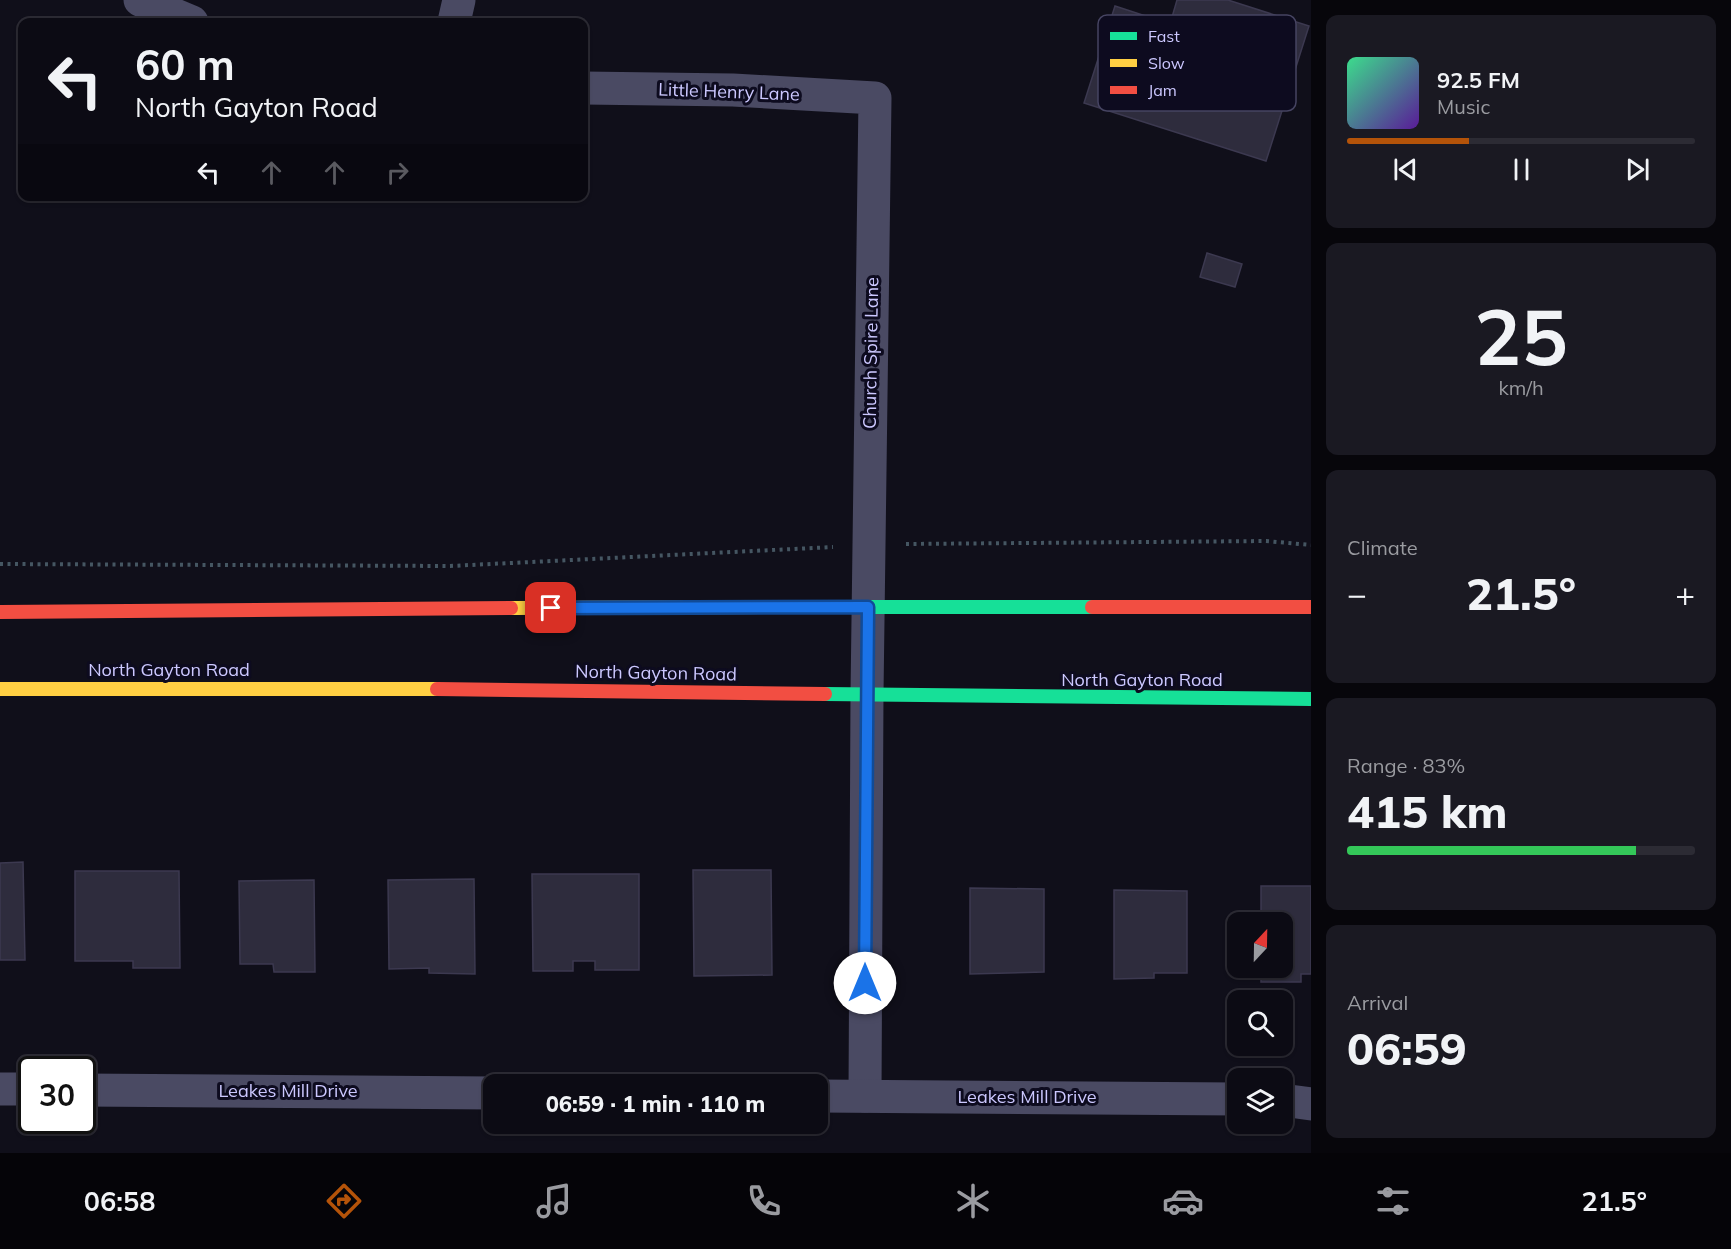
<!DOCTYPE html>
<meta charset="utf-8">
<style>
body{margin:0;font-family:Mulish,sans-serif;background:#1a1922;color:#f1f3f6;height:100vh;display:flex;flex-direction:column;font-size:22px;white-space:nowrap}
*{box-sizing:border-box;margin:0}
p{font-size:20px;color:#9a9ba0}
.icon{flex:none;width:33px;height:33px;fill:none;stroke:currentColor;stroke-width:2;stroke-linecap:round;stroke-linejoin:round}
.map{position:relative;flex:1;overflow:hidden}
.drawer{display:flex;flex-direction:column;gap:15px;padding:15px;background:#07060b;width:420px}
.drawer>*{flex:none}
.guide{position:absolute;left:18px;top:18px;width:570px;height:183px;border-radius:12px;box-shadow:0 2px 4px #0004,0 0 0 2px #2c2b34;background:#0c0b14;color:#f1f3f6;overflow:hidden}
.needle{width:39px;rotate:22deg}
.fabs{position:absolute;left:1227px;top:912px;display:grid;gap:12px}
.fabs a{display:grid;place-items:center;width:66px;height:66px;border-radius:12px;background:#0c0b14;box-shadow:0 2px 4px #0004,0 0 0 2px #2c2b34;font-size:30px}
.speed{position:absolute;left:18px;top:1056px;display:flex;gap:12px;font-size:30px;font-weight:700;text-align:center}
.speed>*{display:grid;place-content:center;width:78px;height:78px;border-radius:50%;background:#0c0b14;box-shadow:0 2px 4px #0004,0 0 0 2px #2c2b34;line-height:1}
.speed .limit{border:3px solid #111;border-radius:9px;background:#fff;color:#111}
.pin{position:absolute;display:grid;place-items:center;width:51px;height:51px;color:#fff;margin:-26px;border-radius:12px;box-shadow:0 3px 9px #0006}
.me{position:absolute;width:66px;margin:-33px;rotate:0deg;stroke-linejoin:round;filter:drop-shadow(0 0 4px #0008)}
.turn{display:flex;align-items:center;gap:21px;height:126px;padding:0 18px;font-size:27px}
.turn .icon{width:78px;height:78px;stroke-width:2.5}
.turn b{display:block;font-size:42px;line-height:51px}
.lanes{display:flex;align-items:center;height:57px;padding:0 18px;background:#0003;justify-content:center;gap:30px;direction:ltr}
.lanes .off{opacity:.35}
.big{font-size:45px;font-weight:800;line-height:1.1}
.drawer .widget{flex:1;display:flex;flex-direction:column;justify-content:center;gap:9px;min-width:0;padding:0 21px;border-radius:12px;background:#1a1922}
.drawer .dial{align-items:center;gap:0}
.dial b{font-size:78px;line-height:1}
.song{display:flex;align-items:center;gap:18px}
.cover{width:72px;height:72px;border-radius:9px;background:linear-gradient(135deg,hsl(150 70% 55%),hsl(270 70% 35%))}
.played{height:6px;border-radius:3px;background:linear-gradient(90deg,#b45309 35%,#2c2b34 35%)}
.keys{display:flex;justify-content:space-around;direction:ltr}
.heat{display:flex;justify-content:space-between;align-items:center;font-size:33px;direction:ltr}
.charge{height:9px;border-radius:4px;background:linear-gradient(90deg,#34c759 83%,#2c2b34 0)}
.trip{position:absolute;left:483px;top:1074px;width:345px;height:60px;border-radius:12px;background:#0c0b14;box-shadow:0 2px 4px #0004,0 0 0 2px #2c2b34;font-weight:800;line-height:60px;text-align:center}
.tabs{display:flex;height:96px;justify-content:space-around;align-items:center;background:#050408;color:#9a9ba0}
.tabs .icon{width:42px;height:42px}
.tabs .active{color:#b45309}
.tabs b{font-size:27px;color:#f1f3f6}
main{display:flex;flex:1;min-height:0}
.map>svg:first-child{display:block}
.building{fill:#2e2c3d;stroke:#3c3950;stroke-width:1.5}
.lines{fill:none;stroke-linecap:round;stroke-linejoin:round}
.path{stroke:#455662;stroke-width:4;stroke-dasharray:3 4.5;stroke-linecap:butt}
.street{stroke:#4a4a63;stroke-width:33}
.fast{stroke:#16e098;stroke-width:14}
.slow{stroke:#ffcf43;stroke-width:14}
.jam{stroke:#f24e42;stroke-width:14}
.route-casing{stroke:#114b97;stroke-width:15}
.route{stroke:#1a73e8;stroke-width:10}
.labels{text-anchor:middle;stroke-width:6;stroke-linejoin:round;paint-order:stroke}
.street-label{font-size:18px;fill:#ccc8ff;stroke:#0d0b1f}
.key{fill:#0d0b1f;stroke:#464462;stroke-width:1.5}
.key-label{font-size:16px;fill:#ccc8ff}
</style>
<main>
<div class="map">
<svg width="1311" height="1153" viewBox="0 0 1311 1153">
<rect width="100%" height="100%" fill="#100f1a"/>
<g class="building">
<path d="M 1177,0 L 1228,0 L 1309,26 L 1266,161 L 1084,103 L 1115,6 L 1170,24 Z"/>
<path d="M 1207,253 L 1242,264 L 1235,287 L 1200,277 Z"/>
<path d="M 23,862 L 25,960 L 0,960 L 0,863 Z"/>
<path d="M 693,870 L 771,870 L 772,975 L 694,976 Z"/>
<path d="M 75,871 L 179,871 L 180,968 L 133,968 L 133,961 L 75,961 Z"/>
<path d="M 532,874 L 639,874 L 639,970 L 595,970 L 595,961 L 573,961 L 573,971 L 533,971 Z"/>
<path d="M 474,879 L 475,974 L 429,973 L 429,968 L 389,969 L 388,880 Z"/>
<path d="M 314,880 L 315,972 L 274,972 L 273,964 L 240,964 L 239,881 Z"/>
<path d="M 1261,886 L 1311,886 L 1311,974 L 1301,974 L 1301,982 L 1261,982 L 1261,968 L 1282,968 L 1282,922 L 1261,922 Z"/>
<path d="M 970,888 L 1044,889 L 1044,972 L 970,974 Z"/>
<path d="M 1114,890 L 1187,891 L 1187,973 L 1154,973 L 1154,978 L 1114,979 Z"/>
</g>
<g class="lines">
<g class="path">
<path d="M 906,544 L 1266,541 L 1311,545"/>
<path d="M 0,564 L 450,566 L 833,547"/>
</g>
<g class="street">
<path d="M 140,0 L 192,22"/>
<path d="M 454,22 L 459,0"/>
<path d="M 584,88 L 733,90 L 875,98 L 867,694 L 865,1096"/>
<path d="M 0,1089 L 32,1089"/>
<path d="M 82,1090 L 494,1093"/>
<path d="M 818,1096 L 1238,1099"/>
<path d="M 1282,1100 L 1311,1104"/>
</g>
<g class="fast">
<path d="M 781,607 L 1092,607"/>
<path d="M 825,694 L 1311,699"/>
</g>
<g class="slow">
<path d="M 511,608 L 781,607"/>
<path d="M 0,689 L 437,689"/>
</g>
<g class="jam">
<path d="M 1092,607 L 1311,607"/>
<path d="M 0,612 L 511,608"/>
<path d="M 437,689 L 825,694"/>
</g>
</g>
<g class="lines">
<defs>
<path id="route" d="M 551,608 L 868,607 L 865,983"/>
</defs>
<use href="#route" class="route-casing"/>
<use href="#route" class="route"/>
</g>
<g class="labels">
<g class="street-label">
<text transform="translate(729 92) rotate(2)" y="6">Little Henry Lane</text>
<text transform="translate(871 353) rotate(-89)" y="6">Church Spire Lane</text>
<text x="169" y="676">North Gayton Road</text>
<text transform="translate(656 673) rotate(1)" y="6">North Gayton Road</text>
<text x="1142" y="686">North Gayton Road</text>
<text x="288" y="1097">Leakes Mill Drive</text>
<text x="1027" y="1103">Leakes Mill Drive</text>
</g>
</g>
<rect x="1098" y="15" width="198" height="96" rx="9" class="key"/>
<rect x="1110" y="32" width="27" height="8" fill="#16e098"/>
<rect x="1110" y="59" width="27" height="8" fill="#ffcf43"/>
<rect x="1110" y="86" width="27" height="8" fill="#f24e42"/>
<g class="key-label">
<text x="1148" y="42">Fast</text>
<text x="1148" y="69">Slow</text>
<text x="1148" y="96">Jam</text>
</g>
</svg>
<div class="fabs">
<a><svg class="needle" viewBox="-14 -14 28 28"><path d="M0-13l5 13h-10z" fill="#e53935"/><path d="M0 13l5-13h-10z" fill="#9a9ba0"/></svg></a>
<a><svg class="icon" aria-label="search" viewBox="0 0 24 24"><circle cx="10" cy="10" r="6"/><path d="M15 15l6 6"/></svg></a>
<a><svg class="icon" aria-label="layers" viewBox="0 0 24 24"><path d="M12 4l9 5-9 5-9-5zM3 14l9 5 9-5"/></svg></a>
</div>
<div class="speed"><div class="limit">30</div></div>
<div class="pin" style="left:551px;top:608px;background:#d93025"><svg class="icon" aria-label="arrive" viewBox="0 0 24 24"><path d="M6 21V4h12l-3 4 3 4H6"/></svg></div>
<svg class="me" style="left:865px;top:983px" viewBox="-20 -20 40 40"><circle r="19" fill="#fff"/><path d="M0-13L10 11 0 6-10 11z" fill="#1a73e8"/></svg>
<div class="trip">06:59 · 1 min · 110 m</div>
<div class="guide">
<div class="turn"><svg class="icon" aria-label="left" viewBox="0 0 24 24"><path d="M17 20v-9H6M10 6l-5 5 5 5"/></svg><div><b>60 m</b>North Gayton Road</div></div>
<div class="lanes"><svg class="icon" aria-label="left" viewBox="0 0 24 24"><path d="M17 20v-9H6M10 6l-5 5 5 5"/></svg><svg class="icon off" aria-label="ahead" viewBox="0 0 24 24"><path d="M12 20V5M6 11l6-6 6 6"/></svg><svg class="icon off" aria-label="ahead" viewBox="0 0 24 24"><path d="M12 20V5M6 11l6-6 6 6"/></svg><svg class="icon off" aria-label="right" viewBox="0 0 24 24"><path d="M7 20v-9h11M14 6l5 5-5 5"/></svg></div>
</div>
</div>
<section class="drawer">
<div class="widget">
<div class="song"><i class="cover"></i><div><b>92.5 FM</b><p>Music</p></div></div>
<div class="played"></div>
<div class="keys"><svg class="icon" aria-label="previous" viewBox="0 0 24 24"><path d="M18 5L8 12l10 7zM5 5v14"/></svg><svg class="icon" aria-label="pause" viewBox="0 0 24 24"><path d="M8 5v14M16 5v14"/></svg><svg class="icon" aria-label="next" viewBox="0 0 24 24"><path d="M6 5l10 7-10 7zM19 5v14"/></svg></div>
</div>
<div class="widget dial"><b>25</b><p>km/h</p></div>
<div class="widget"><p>Climate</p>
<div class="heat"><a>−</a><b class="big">21.5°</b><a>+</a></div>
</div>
<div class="widget"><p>Range · 83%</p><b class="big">415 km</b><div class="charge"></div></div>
<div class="widget"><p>Arrival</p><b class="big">06:59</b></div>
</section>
</main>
<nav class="tabs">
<b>06:58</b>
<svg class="icon active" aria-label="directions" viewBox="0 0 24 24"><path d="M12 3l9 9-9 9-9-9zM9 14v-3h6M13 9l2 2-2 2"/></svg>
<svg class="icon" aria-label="music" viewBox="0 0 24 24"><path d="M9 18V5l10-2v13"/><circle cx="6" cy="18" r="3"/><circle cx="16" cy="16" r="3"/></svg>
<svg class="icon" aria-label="phone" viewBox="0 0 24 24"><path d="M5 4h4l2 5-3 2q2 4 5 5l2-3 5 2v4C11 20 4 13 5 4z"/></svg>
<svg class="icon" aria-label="climate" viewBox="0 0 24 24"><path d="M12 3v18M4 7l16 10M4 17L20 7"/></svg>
<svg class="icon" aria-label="car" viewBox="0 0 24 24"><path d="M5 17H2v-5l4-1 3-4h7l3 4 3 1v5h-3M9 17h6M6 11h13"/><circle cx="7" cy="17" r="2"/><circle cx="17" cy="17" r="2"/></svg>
<svg class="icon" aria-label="filters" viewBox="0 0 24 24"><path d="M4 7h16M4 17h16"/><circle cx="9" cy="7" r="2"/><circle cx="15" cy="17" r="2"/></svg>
<b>21.5°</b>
</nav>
